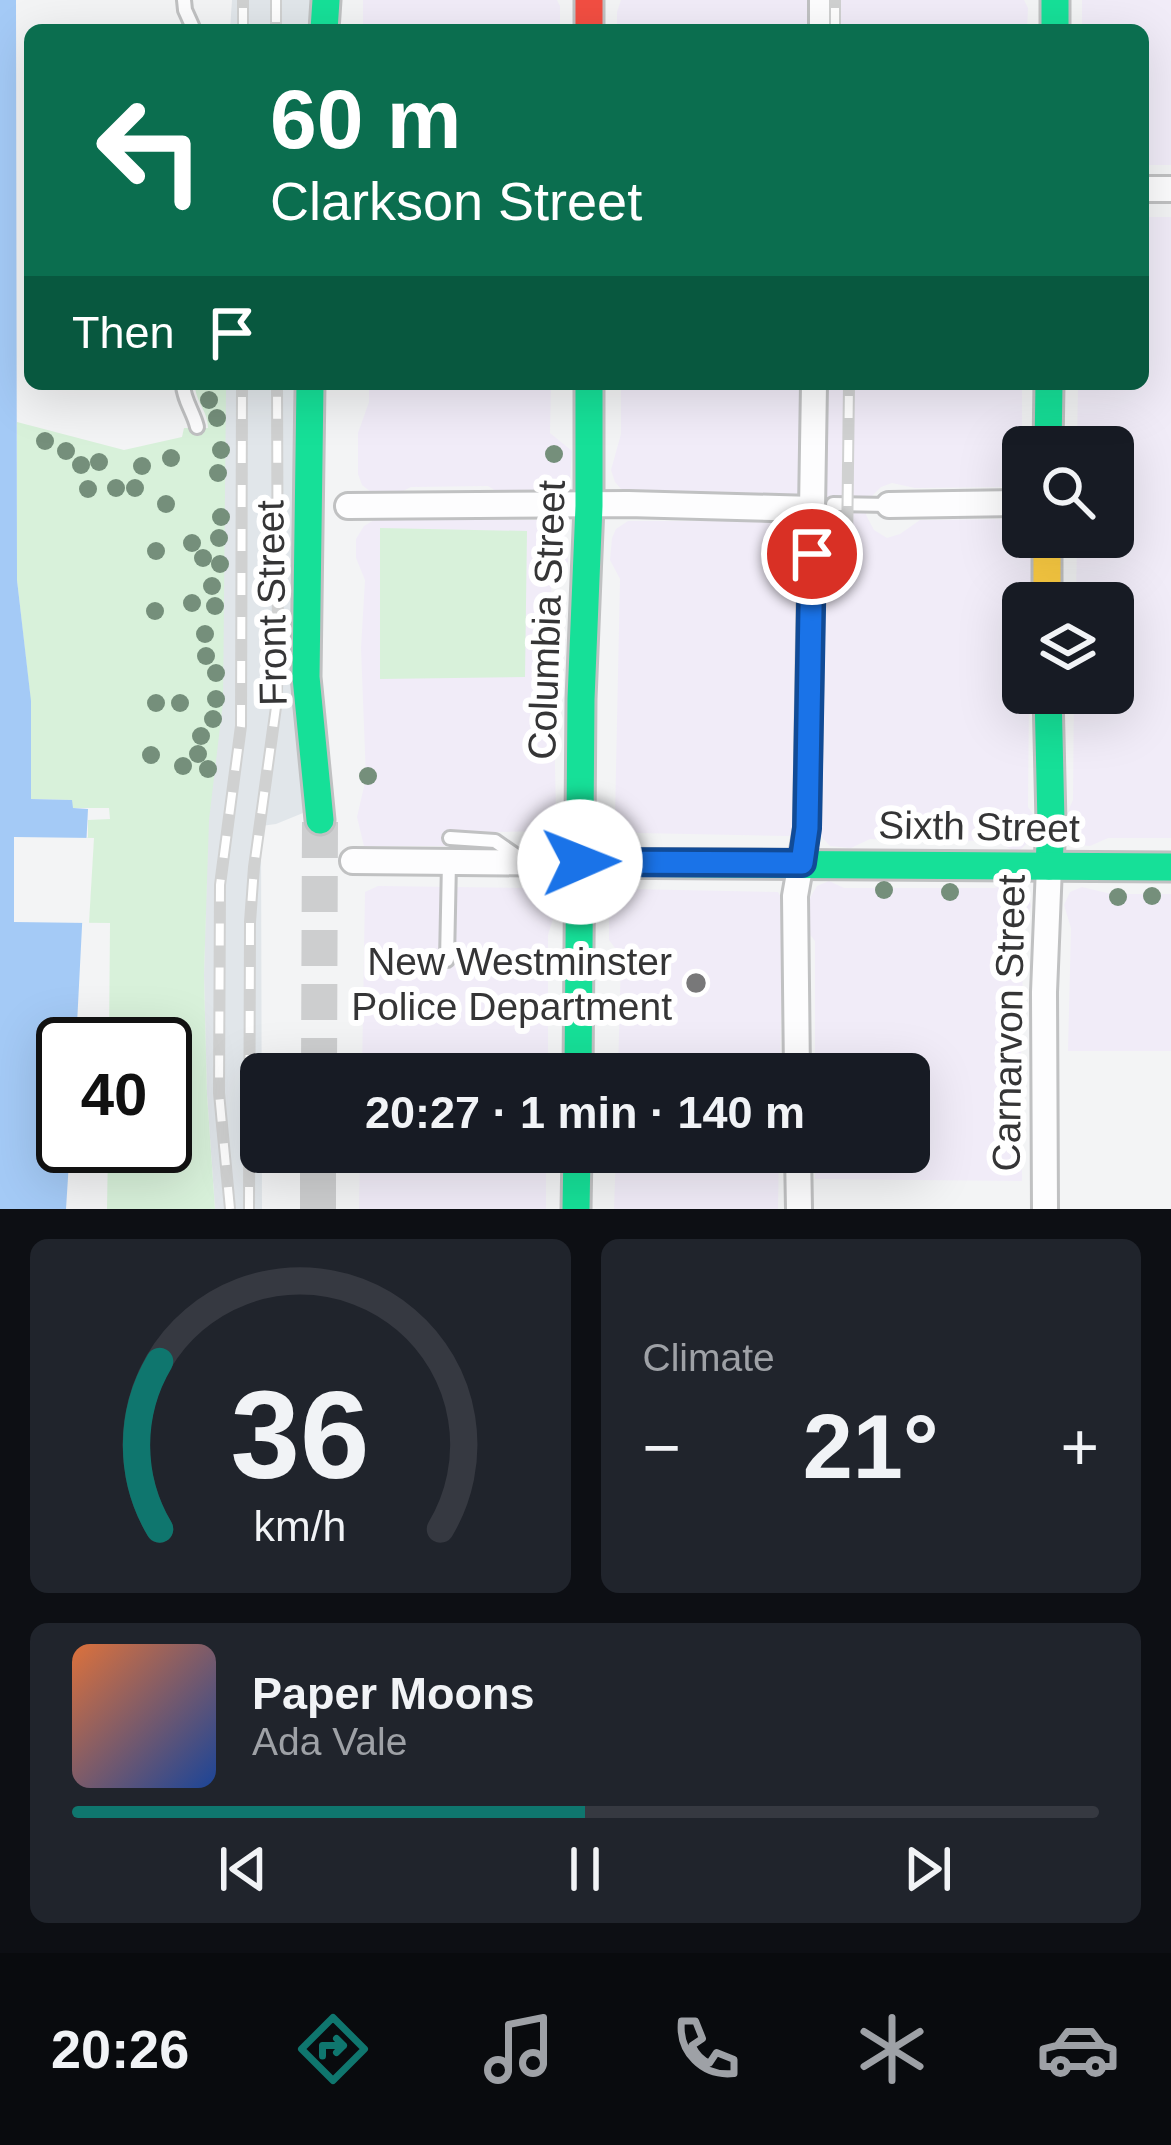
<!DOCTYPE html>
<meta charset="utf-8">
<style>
body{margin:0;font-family:Helvetica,sans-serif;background:#20242c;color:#f1f3f6;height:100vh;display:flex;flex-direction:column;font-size:45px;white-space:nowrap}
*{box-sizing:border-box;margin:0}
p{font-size:39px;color:#9ea1a6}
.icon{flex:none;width:66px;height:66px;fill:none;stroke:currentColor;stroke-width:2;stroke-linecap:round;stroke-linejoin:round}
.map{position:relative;height:1209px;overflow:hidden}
.sheet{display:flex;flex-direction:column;gap:30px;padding:30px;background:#0d0f14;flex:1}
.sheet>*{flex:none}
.top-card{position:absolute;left:24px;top:24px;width:1125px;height:366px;border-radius:18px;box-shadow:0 12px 48px #0002;background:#0b6e4f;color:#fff;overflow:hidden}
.tools{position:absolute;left:1002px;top:426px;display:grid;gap:24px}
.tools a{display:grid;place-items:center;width:132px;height:132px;border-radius:18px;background:#171b24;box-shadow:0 12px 48px #0002;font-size:60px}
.speed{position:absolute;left:36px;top:1017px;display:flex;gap:24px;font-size:60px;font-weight:700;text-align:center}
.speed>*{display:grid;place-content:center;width:156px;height:156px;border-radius:50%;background:#171b24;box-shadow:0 12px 48px #0002;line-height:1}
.speed .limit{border:6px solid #111;border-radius:18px;background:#fff;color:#111}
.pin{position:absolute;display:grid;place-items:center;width:102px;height:102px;color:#fff;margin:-51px;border:6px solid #fff;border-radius:50%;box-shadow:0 3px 12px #0007}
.me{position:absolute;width:132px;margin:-66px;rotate:89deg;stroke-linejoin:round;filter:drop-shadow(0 0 9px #0008)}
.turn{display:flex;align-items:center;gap:42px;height:252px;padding:0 48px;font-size:54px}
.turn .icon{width:156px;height:156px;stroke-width:2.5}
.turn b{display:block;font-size:84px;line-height:102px}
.then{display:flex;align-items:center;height:114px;padding:0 48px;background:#0003;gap:24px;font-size:45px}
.big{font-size:90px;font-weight:800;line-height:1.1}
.sheet .card{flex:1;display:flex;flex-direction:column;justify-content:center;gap:18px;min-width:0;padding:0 42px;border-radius:18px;background:#20242c}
.sheet .dial{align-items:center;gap:0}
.dial svg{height:312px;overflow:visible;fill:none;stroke:#363941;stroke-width:7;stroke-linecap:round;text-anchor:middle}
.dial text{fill:#f1f3f6;stroke:none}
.song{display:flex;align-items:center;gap:36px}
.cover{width:144px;height:144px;border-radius:18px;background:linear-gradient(135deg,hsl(20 70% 55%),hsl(220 70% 35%))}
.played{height:12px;border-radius:6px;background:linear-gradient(90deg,#0f766e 50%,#363941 50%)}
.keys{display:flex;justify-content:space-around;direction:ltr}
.heat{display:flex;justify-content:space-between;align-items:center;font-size:66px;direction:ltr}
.sheet .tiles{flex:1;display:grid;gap:30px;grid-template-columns:1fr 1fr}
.card:last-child{grid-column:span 2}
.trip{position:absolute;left:240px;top:1053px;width:690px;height:120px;border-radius:18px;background:#171b24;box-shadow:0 12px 48px #0002;font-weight:800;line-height:120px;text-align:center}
.tab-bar{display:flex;height:192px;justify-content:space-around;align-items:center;background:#090b0e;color:#9ea1a6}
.tab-bar .icon{width:84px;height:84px}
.tab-bar .active{color:#0f766e}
.tab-bar b{font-size:54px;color:#f1f3f6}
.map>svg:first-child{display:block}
.commercial{fill:#f1ecf8}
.built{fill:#e1e6ea}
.green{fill:#d8f1da}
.water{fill:#a4caf6}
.pier{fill:#f3f4f5}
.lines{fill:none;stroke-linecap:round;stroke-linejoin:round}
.secondary-tunnel{stroke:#cdcecf;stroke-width:36;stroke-dasharray:36 18;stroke-linecap:butt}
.lane-casing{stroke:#c0c1c2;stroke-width:18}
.street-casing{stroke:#c0c1c2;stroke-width:30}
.fast-casing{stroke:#c0c1c2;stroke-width:33}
.slow-casing{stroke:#c0c1c2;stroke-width:33}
.jam-casing{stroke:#c0c1c2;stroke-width:33}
.lane{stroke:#fdfdfe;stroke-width:12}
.street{stroke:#fdfdfe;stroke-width:24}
.fast{stroke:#16e098;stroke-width:27}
.slow{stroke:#ffcf43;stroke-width:27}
.jam{stroke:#f24e42;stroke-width:27}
.rail-casing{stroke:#d0d1d1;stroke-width:12}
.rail{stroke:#fff;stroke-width:8;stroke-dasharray:22;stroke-linecap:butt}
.tree{fill:#758f7b}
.route-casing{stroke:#114b97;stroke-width:30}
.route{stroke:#1a73e8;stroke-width:21}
.poi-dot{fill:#787879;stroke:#fff;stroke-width:4.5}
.labels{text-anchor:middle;stroke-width:12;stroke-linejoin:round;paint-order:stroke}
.street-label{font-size:39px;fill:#353536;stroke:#fff}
.poi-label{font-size:39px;fill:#353536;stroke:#fff;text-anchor:end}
</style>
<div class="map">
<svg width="1171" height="1209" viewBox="0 0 1171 1209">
<rect width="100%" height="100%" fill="#f3f4f5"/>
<g class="commercial">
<path d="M 363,0 L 557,0 L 560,6 L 560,30 L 363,30 Z"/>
<path d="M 621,0 L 807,0 L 807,30 L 617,30 L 617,12 Z"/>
<path d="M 839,0 L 1024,0 L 1028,8 L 1027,30 L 837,30 Z"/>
<path d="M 1082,0 L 1171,0 L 1171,165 L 1143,165 L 1143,30 L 1082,30 Z"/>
<path d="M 1143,217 L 1171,217 L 1171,838 L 1108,838 L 1090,846 L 1081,845 L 1068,838 L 1066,816 L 1073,800 L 1074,693 L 1113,693 L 1113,603 L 1076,603 L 1077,537 L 1113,537 L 1113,447 L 1077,447 L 1078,384 L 1143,384 Z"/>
<path d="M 369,384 L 551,384 L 550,433 L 572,451 L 570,481 L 566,484 L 525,496 L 503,495 L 488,486 L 411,487 L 397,494 L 371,492 L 362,485 L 358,474 L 358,433 L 369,402 Z"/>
<path d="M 621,384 L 805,384 L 804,488 L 798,494 L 790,496 L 634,495 L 621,489 L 615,482 L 611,470 L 621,434 Z"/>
<path d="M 828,384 L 1022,384 L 1022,441 L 1028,447 L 1023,447 L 1023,487 L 915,488 L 892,483 L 881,487 L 870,498 L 866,515 L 874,530 L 887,538 L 900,534 L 920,520 L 1019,519 L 1023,520 L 1023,537 L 1039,537 L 1030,603 L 1023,603 L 1023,693 L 1029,693 L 1028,807 L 1035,817 L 1033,838 L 1021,849 L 1014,851 L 995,841 L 870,839 L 851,848 L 830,846 L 819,834 L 823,519 Z"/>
<path d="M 376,519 L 545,520 L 552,522 L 566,537 L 568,562 L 551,580 L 556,813 L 549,828 L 544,831 L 451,833 L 450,846 L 364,846 L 357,817 L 366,778 L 361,648 L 365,580 L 356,558 L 356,539 L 364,526 Z"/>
<path d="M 628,521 L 780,521 L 799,524 L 797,830 L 793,834 L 788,836 L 638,833 L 624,828 L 615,816 L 620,579 L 610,560 L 612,538 L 616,529 Z"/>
<path d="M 829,881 L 844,888 L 994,888 L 1013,883 L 1028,893 L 1031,906 L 1024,924 L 1021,1044 L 1022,1181 L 815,1179 L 815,1152 L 909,1152 L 909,1074 L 815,1074 L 815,941 L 807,931 L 807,903 L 817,886 Z"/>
<path d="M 378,886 L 535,888 L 547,891 L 557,906 L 548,935 L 548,1074 L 362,1074 L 365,892 Z"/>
<path d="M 1082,887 L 1111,894 L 1171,894 L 1171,1051 L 1068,1051 L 1071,928 L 1064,905 L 1070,892 Z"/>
<path d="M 630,889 L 778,892 L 783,901 L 780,1074 L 618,1074 L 621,956 L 609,940 L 609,907 L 618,892 Z"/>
<path d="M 360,1152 L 546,1152 L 546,1209 L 359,1209 Z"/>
<path d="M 616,1152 L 779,1152 L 778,1209 L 614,1209 Z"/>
</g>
<g class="built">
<path d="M 232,0 L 311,0 L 309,30 L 230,30 Z"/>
<path d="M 220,384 L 293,384 L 303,813 L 276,824 L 261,826 L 262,1209 L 215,1209 L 207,1094 L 204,975 Z"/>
</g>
<g class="green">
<path d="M 195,388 L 226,389 L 223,702 L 209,820 L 204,975 L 207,1094 L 215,1209 L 107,1209 L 108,1146 L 165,1146 L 165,1044 L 109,1044 L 110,923 L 14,922 L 88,837 L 88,820 L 110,819 L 109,808 L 72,808 L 72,800 L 31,799 L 30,695 L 17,580 L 17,422 L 124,450 L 182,437 L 184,428 L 208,428 C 208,412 197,403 195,388 Z"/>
<path d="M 380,528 L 527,531 L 525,677 L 380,679 Z"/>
</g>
<path class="water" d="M 0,0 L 16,0 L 17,580 L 31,701 L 31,799 L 72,800 L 73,808 L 88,809 L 76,1044 L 63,1044 L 63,1146 L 70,1146 L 66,1209 L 0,1209 Z"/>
<path class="pier" d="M 14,837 L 94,838 L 89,923 L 14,922 Z"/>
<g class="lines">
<g class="secondary-tunnel">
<path d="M 319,1074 L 320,820"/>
<path d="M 318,1209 L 318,1152"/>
</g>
<defs>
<g id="lane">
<path d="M 184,0 L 185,10 L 194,30"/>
<path d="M 183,384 C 183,399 194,413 197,427"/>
<path d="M 833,504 L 889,505"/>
<path d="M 450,838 L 495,841 L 521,859"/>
<path d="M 447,960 L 449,862"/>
</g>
<g id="street">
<path d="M 822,30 L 822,0"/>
<path d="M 1143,189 L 1171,189"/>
<path d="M 889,505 L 1023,503"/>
<path d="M 348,506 L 628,504 L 813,509"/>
<path d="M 353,861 L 580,863"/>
<path d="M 797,1074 L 795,896 L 807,828 L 814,384"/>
<path d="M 798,1152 L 799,1209"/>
<path d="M 1045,1209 L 1044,992 L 1049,866"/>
</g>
<g id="fast">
<path d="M 1055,0 L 1055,30"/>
<path d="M 324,30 L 326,0"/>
<path d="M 310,384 L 306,677 L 320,820"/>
<path d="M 1048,447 L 1049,384"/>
<path d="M 1048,693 L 1051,822 L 1049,866"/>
<path d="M 580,863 L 1171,867"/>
<path d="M 578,1074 L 581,699 L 589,506 L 589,384"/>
<path d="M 576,1209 L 577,1152"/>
</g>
<path id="slow" d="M 1047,537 L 1047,603"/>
<path id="jam" d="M 589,0 L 589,30"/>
</defs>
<use href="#lane" class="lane-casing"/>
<use href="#street" class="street-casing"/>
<use href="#fast" class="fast-casing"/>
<use href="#slow" class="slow-casing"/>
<use href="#jam" class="jam-casing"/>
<use href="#lane" class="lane"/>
<use href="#street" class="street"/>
<use href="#fast" class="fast"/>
<use href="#slow" class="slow"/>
<use href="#jam" class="jam"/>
<defs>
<g id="rail">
<path d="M 276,0 L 276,30"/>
<path d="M 243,30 L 243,0"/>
<path d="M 835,30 L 835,0"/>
<path d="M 847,550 L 849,384"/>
<path d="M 230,1209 L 219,1093 L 220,885 L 241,726 L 242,384"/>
<path d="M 249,1209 L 250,922 L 254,867 L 276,707 L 278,669 L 277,384"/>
</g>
</defs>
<use href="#rail" class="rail-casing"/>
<use href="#rail" class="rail"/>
</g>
<g class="tree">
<circle cx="209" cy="400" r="9"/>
<circle cx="217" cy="418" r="9"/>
<circle cx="45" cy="441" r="9"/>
<circle cx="221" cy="450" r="9"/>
<circle cx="66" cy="451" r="9"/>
<circle cx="554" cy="454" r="9"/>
<circle cx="171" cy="458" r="9"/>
<circle cx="99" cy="462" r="9"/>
<circle cx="81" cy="465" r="9"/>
<circle cx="142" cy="466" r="9"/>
<circle cx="218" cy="473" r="9"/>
<circle cx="116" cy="488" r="9"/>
<circle cx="135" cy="488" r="9"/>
<circle cx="88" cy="489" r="9"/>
<circle cx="166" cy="504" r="9"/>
<circle cx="221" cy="517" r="9"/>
<circle cx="219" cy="538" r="9"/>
<circle cx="192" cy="543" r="9"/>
<circle cx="156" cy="551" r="9"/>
<circle cx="203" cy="558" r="9"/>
<circle cx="220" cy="564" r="9"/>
<circle cx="212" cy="586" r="9"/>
<circle cx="192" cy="603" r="9"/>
<circle cx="215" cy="606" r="9"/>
<circle cx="155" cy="611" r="9"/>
<circle cx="205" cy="634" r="9"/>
<circle cx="206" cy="656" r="9"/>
<circle cx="216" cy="673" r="9"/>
<circle cx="216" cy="699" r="9"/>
<circle cx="156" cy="703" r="9"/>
<circle cx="180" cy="703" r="9"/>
<circle cx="213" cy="719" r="9"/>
<circle cx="201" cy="736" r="9"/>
<circle cx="198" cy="754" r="9"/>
<circle cx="151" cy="755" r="9"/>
<circle cx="183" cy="766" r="9"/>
<circle cx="208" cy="769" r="9"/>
<circle cx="368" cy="776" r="9"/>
<circle cx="884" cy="890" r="9"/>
<circle cx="950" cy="892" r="9"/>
<circle cx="1152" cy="896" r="9"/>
<circle cx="1118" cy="897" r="9"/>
</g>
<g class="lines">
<defs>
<path id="route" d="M 580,862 L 802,863 L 807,828 L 812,554"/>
</defs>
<use href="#route" class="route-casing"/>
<use href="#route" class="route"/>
</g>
<circle class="poi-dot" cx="696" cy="983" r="12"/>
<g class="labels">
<g class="street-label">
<text transform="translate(271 603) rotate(-91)" y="14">Front Street</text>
<text transform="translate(546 620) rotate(-88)" y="14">Columbia Street</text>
<text transform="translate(979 826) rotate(1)" y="14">Sixth Street</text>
<text transform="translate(1008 1023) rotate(-89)" y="14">Carnarvon Street</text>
</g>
<g class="poi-label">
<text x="672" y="975">New Westminster<tspan x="672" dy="45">Police Department</tspan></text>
</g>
</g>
</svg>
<div class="tools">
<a><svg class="icon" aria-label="search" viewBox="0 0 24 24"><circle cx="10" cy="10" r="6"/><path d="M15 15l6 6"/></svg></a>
<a><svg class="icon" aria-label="layers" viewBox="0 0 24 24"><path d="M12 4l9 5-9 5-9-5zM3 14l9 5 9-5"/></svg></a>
</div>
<div class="speed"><div class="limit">40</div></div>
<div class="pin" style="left:812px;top:554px;background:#d93025"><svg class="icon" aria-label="arrive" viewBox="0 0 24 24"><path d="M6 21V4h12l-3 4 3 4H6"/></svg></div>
<svg class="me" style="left:580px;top:862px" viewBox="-20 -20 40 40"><circle r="19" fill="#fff"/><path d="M0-13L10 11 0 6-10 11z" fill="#1a73e8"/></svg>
<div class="trip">20:27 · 1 min · 140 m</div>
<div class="top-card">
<div class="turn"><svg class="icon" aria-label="left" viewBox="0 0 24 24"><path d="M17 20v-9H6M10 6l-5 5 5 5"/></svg><div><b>60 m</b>Clarkson Street</div></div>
<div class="then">Then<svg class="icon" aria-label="arrive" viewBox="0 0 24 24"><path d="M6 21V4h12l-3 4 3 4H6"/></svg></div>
</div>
</div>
<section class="sheet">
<div class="tiles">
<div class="card dial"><svg viewBox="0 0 100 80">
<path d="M14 69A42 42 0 1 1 86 69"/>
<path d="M14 69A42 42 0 0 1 14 26" stroke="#0f766e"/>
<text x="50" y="56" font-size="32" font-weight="700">36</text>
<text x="50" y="72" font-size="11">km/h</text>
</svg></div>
<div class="card"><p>Climate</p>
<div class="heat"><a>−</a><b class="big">21°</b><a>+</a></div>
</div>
<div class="card">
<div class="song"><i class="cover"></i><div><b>Paper Moons</b><p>Ada Vale</p></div></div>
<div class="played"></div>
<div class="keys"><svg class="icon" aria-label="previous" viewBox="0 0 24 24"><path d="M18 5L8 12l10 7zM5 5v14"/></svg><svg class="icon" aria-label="pause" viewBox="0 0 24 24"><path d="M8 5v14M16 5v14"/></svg><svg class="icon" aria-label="next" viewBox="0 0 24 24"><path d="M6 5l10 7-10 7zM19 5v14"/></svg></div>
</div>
</div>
</section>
<nav class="tab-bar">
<b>20:26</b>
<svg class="icon active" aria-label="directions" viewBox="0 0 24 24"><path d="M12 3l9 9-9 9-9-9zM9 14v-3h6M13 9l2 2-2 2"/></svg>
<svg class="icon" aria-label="music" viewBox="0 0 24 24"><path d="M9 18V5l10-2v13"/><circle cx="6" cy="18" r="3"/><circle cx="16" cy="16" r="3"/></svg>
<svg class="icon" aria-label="phone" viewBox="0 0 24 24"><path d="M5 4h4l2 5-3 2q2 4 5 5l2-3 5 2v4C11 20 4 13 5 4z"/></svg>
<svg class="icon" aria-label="climate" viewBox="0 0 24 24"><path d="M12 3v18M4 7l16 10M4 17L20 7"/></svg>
<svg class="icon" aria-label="car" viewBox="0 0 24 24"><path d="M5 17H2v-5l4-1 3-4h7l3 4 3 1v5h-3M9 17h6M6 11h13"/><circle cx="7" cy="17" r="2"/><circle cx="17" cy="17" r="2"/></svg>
</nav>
